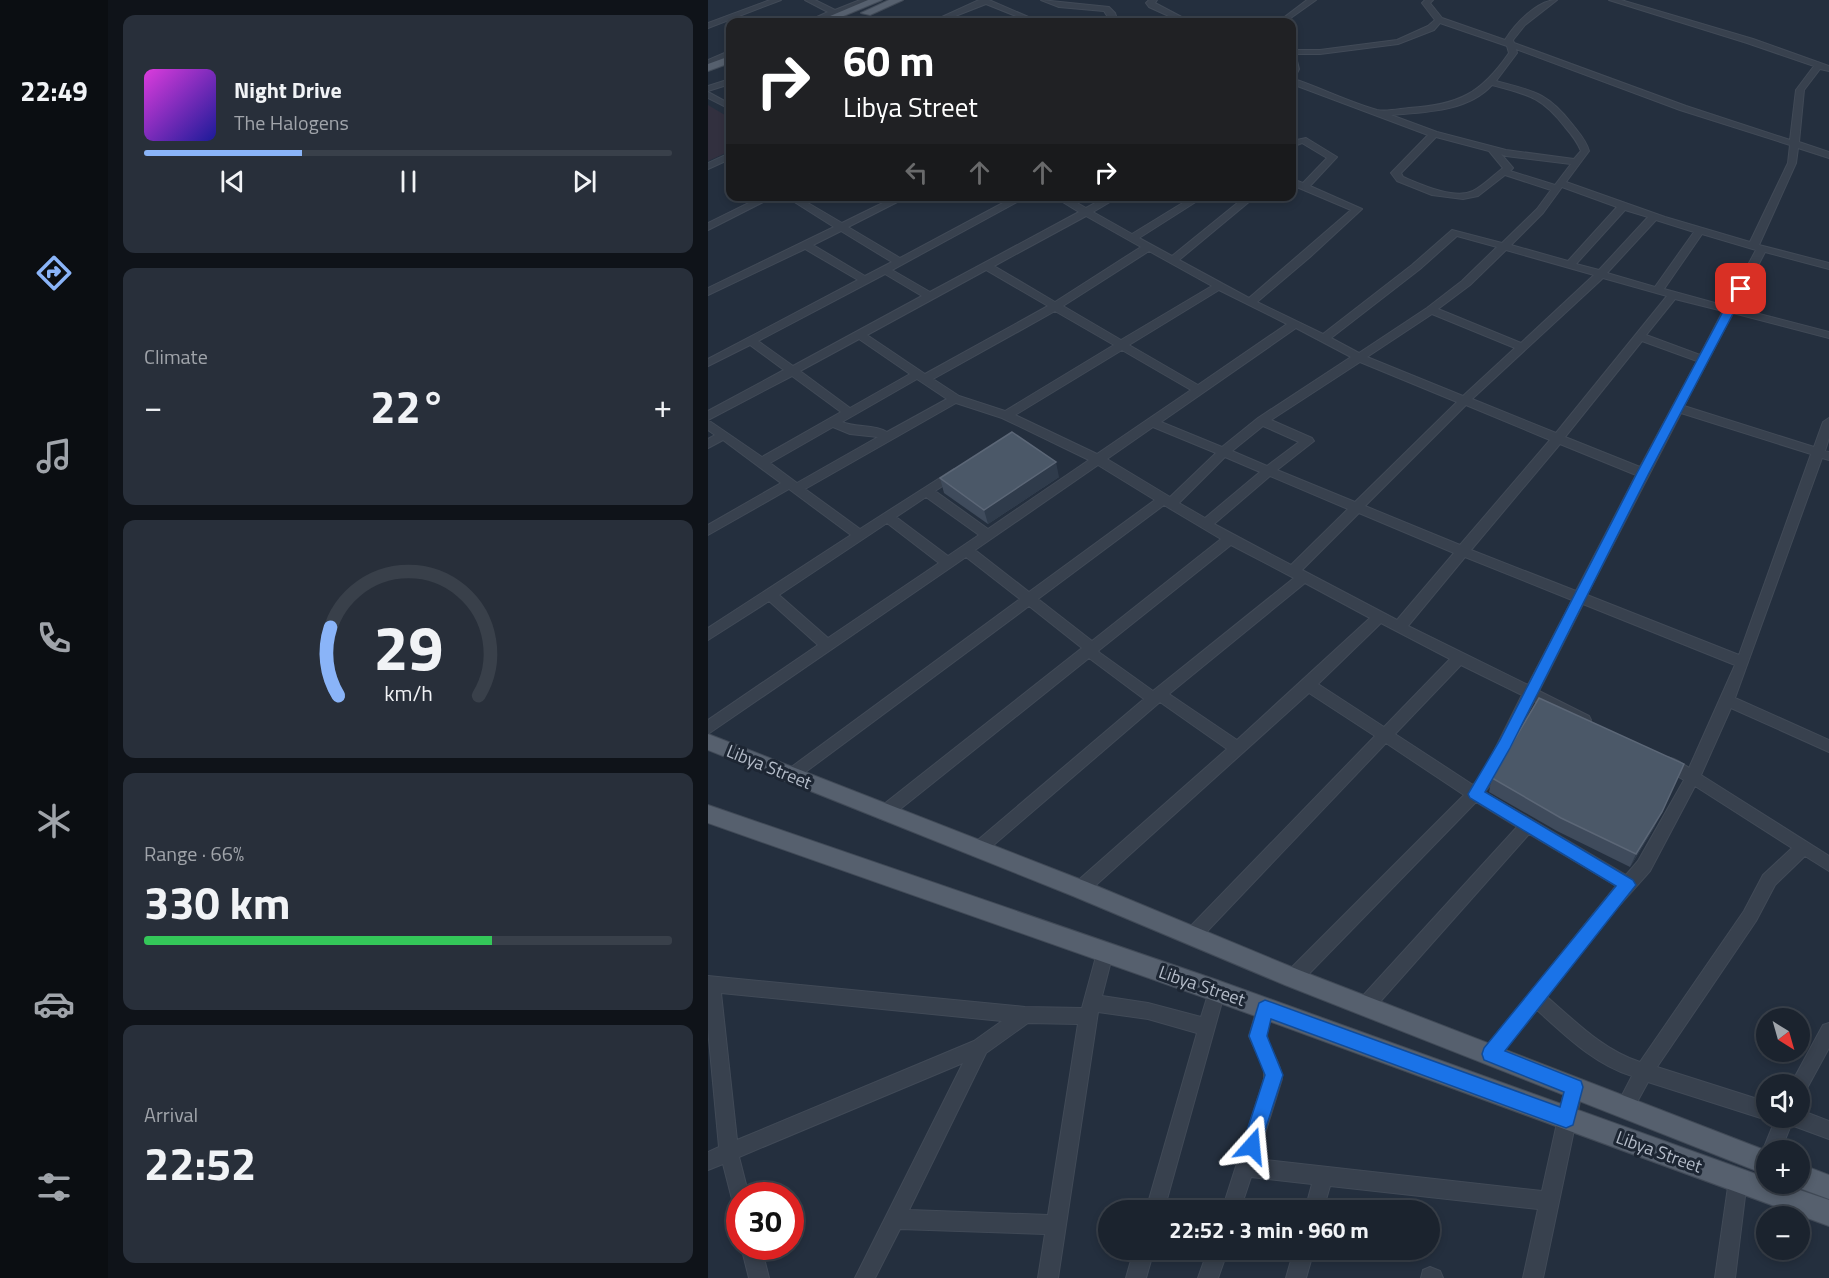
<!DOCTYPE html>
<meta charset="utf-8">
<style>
body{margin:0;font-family:"Titillium Web",sans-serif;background:#282f3a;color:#f1f3f6;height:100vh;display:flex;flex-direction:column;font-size:22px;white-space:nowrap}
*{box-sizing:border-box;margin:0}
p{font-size:20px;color:#a0a4aa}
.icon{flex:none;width:33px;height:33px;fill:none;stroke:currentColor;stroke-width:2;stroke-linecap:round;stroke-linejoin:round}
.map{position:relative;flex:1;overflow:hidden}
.sheet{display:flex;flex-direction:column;gap:15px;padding:15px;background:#0f1319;width:600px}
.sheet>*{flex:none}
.top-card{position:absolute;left:18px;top:18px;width:570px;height:183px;border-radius:12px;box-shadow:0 3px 9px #0003,0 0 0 2px #39404a;background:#202124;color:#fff;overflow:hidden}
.needle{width:39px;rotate:143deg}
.buttons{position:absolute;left:1048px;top:1008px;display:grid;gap:12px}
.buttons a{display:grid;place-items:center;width:54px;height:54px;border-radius:50%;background:#1b232e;box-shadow:0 3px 9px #0003,0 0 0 2px #39404a;font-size:30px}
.speed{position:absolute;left:18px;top:1182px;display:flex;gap:12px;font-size:30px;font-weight:700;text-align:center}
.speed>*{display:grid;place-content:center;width:78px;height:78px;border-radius:50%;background:#1b232e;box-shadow:0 3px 9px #0003,0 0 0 2px #39404a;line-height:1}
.speed .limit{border:9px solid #d22;background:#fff;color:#111}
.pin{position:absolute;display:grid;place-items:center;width:51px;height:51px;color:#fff;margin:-26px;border-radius:12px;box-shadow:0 3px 9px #0006}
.me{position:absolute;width:66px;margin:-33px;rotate:18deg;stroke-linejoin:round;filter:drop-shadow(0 0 4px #0008)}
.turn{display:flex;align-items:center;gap:21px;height:126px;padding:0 18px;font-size:27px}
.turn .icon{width:78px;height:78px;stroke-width:2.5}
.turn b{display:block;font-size:42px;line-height:51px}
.lanes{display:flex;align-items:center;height:57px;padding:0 18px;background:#0003;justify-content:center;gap:30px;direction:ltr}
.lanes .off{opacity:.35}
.big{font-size:45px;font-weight:700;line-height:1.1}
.sheet .card{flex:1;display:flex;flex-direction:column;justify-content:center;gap:9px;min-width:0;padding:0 21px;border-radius:12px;background:#282f3a}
.sheet .dial{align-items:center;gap:0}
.dial svg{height:156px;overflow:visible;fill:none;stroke:#39404a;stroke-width:7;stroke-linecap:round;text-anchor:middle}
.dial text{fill:#f1f3f6;stroke:none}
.song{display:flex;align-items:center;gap:18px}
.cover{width:72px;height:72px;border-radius:9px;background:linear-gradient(135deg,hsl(300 70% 55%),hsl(240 70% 35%))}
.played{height:6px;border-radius:3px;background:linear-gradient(90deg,#8ab4f8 30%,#39404a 30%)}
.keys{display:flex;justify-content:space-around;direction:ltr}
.heat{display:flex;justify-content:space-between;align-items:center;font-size:33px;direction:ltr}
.charge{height:9px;border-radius:4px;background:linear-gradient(90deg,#34c759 66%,#39404a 0)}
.trip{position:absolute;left:390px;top:1200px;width:342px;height:60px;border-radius:30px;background:#1b232e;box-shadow:0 3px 9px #0003,0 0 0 2px #39404a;font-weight:700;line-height:60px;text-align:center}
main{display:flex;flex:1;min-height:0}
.tab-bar{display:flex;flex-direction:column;width:108px;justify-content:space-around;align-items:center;background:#0b0e12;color:#a0a4aa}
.tab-bar .icon{width:42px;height:42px}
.tab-bar .active{color:#8ab4f8}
.tab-bar b{font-size:27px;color:#f1f3f6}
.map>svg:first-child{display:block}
.medical{fill:#32303f}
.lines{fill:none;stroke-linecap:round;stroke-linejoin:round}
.minor-casing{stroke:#414a57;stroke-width:2}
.major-casing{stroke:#414a57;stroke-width:2}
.minor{fill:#38414e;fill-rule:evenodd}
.major{fill:#56606e;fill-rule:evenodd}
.wall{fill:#3f4b5c}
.shaded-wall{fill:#2f3b4b}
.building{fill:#4b5868;stroke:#5c6777;stroke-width:1.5}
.route{fill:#1a73e8;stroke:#114b97;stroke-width:1.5}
.labels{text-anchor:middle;stroke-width:6;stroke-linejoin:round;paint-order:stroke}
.near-street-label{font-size:18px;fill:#b4bcc9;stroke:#1d2633}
</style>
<main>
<nav class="tab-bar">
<b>22:49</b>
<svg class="icon active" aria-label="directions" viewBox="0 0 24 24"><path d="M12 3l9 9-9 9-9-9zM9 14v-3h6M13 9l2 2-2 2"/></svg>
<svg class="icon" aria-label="music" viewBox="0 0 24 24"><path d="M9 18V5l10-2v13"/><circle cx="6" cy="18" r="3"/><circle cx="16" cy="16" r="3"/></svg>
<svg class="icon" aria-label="phone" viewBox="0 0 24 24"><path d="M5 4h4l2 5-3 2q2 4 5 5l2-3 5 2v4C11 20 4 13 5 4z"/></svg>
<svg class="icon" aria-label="climate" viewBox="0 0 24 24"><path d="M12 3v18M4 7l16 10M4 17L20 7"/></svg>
<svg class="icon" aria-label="car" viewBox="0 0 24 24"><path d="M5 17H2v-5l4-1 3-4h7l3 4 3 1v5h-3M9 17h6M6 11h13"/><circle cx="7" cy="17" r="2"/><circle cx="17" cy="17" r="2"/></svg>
<svg class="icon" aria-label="filters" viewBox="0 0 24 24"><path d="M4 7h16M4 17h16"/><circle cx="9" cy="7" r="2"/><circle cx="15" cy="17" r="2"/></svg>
</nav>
<section class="sheet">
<div class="card">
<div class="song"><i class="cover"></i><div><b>Night Drive</b><p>The Halogens</p></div></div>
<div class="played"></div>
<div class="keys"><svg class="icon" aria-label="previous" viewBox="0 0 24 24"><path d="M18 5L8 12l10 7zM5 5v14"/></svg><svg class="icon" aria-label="pause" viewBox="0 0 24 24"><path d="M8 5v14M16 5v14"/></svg><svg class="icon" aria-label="next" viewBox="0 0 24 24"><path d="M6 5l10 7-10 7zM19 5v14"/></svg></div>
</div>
<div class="card"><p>Climate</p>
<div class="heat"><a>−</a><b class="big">22°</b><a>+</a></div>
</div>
<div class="card dial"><svg viewBox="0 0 100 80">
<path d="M14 69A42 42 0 1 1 86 69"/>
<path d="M14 69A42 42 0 0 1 10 34" stroke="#8ab4f8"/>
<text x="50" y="56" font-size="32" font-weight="700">29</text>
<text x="50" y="72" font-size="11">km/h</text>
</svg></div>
<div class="card"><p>Range · 66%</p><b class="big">330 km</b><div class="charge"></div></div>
<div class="card"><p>Arrival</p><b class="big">22:52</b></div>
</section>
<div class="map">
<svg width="1121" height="1278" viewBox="0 0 1121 1278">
<rect width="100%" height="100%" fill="#242f3e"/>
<path class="medical" d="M 0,105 L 22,118 L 22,151 L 0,161 Z"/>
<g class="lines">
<defs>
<g id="minor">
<path d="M 62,0 L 73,0 L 0,28 L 0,23 Z"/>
<path d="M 97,0 L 107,0 L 127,10 L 152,0 L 163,0 L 108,22 L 98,22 L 120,12 Z"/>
<path d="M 271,0 L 281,0 L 332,22 L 323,22 L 278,4 L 232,22 L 223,22 Z"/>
<path d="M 333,0 L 401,7 L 407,13 L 410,22 L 403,22 L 396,11 L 351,7 Z"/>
<path d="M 441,0 L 449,0 L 447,3 L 483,22 L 474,22 L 441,7 L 438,3 Z"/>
<path d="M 599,0 L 608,0 L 577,22 L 570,22 Z"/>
<path d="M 717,0 L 725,0 L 722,3 L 734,18 L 797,40 C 807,24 829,0 849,0 L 817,25 L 805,40 L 806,43 L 978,106 L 1082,140 L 1088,90 L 1106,66 L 1039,43 L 901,0 L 913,0 L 1045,39 L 1121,66 L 1121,71 L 1112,69 L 1096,90 L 1091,142 L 1121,152 L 1121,158 L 1090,148 L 1088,163 L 1051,245 L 1121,263 L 1121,269 L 1057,252 L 1028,308 L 1121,332 L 1121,338 L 1025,313 L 976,406 L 1106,447 L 1115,422 L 1121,418 L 1121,438 L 1117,451 L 1121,452 L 1121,460 L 1114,458 L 1027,698 L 1121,740 L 1121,752 L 1023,708 L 993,775 L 1121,856 L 1121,871 L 1097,856 L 1067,885 L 1048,921 L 949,1067 L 1059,1102 L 1059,1118 L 1065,1118 L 1059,1120 L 940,1082 L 923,1113 L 917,1116 L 911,1113 L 908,1107 L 924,1076 C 886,1064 858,1036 829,1010 L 789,1060 L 783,1063 L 777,1060 L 774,1054 L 777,1048 L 908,886 L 821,834 L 663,1012 L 657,1014 L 651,1012 L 649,1006 L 651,1000 L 809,827 L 768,802 L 591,984 L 585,986 L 579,984 L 577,978 L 579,972 L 756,795 L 678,743 L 489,942 L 483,945 L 477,942 L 475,937 L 477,932 L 667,736 L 601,693 L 378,894 L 372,896 L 366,894 L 364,889 L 366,884 L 519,749 L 452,702 L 274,855 L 269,857 L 264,855 L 261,850 L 264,845 L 436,699 L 381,658 L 181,818 L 176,820 L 171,818 L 168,813 L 171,808 L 374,648 L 321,606 L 88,779 L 83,781 L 78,779 L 76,775 L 78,771 L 312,599 L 258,557 L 0,734 L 0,720 L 110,645 L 61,601 L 0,640 L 0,628 L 143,535 L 81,489 L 0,535 L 0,525 L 73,483 L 15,440 L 0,448 L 0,439 L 7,435 L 0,430 L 0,420 L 54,457 L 133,412 L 84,376 L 0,420 L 0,411 L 76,370 L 42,345 L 0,366 L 0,359 L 150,280 L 97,249 L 0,295 L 0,288 L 126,227 L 77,196 L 88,196 L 134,223 L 189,196 L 201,196 L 140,227 L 192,258 L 308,196 L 320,196 L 184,270 L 222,292 L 371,212 L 345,196 L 357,196 L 378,208 L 400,196 L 412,196 L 385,212 L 424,234 L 486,196 L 497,196 L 431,238 L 464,256 L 538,196 L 548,196 L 471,260 L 541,298 L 643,210 L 584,185 L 584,179 L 595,183 L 619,158 L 594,143 L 584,147 L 584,141 L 598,138 L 629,157 L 602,186 L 654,209 L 602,257 L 549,302 L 615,334 L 704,265 L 744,230 L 794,243 L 829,209 L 843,190 L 797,175 L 770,196 L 755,199 L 724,195 L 689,181 L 683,173 L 720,135 L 584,84 L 584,55 L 588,57 L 591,69 L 586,79 C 613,88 641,102 669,110 C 678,112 691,109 701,108 C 750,105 773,94 801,53 L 799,46 L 732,23 L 726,30 L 690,44 L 612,54 L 584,54 L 584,50 L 612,50 L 689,40 L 720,26 L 727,20 L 714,3 ZM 808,49 L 972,110 L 1082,145 L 1080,163 L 1042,242 L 957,217 L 858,182 L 881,151 C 878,140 871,133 864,124 C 839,92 825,91 788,81 L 809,53 ZM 784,85 C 820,95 833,96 857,127 C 864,135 869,141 873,151 L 866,159 L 798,150 L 729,132 L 683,115 C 717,112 759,112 784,85 ZM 728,137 L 781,151 L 795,168 C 786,175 775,186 765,191 C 746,200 712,184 695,177 L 693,173 ZM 793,154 L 798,156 L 863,164 L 847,185 L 802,171 L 805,168 ZM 854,187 L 909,207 L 860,261 L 803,245 L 835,213 ZM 917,210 L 940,217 L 891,270 L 868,264 ZM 378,216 L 433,247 L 347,302 L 286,266 ZM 948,220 L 986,232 L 947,287 L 899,273 ZM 133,231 L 184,262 L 157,276 L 105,245 ZM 994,234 L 1048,250 L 1018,306 L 956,289 ZM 749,236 L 789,247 L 754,281 L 719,308 L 651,353 L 623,338 L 712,269 ZM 798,250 L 886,275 L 813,343 L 730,309 L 762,285 ZM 441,251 L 504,286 L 413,340 L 355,306 ZM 278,270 L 340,306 L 217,374 L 159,335 ZM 177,274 L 214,296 L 85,366 L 50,341 ZM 895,278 L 959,296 L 848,433 L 764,399 ZM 511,290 L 579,324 L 490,385 L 421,345 ZM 967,299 L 1015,311 L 992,355 L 938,335 ZM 347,311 L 406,345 L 297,411 L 251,396 L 225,379 ZM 724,314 L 807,348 L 755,396 L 659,357 ZM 588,328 L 643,357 L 550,418 L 514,447 L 453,422 ZM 151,339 L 202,374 L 142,408 L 92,371 ZM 934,341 L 989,361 L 932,467 L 857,437 ZM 414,350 L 483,390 L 389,454 L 307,415 ZM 652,362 L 749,402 L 647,502 L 569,470 L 606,441 L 604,438 L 563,420 ZM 209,379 L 239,399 L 179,432 C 166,424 148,428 134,422 ZM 248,403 L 294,418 L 381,460 L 280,529 L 227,491 L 250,476 L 252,473 L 250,470 L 246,469 L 152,529 L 97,489 ZM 758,405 L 842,440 L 752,545 L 657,506 ZM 973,413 L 1103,454 L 1031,655 L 879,595 ZM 555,426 L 591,442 L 559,466 L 524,451 ZM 125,427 L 142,434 L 170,437 L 89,483 L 62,463 ZM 445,427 L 508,453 L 462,497 L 399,459 ZM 852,444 L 928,475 L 868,591 L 763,550 ZM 517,457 L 552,472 L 497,518 L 471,503 ZM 390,465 L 447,500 L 321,592 L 267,550 ZM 562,476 L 640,509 L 583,565 L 506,524 ZM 218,497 L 271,535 L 240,556 L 188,517 ZM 456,505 L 513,539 L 384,641 L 330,599 ZM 651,513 L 746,553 L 689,620 L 594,570 ZM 179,523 L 231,563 L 120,638 L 71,595 ZM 523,545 L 586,578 L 445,691 L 392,653 L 390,651 ZM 757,557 L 864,600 L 820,685 L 700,626 ZM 597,583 L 662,618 L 529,740 L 461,694 ZM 875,604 L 1027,665 L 981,768 C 973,763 962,754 952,758 L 950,762 L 952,766 L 976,780 L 930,861 L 918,875 L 777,792 L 784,783 L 826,701 L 871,724 L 876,726 L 881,724 L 883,720 L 881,716 L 831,691 ZM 673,623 L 742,659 L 676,727 L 610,684 ZM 753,665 L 814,695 L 774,775 L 765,785 L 687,734 ZM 987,786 L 1084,848 L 1055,875 L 1036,911 L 932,1062 C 895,1050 868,1022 839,997 L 910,907 L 942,871 Z"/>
<path d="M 19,52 L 22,52 L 22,57 L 0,65 L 0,60 Z"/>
<path d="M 22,79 L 22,84 L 0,91 L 0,86 Z"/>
<path d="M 0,92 L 22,104 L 22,109 L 0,98 Z"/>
<path d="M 22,153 L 22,159 L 0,169 L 0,163 Z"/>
<path d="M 55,196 L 67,196 L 0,230 L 0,223 Z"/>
<path d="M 397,945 L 403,948 L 405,953 L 394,996 L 440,1003 L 493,1017 L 503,985 L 509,983 L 515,985 L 517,991 L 456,1210 L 438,1210 L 489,1033 L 440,1019 L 390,1012 L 350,1278 L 330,1278 L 337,1234 L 192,1229 L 167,1278 L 147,1278 L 255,1063 L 31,1157 L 41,1196 L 32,1196 L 32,1205 L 25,1203 L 15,1164 L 0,1170 L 0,1152 L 11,1147 L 0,1029 L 0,976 L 317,1007 L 374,1008 L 389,953 L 391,948 ZM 13,993 L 294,1021 L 266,1041 L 29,1140 ZM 320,1023 L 370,1024 L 340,1215 L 201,1210 L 278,1053 Z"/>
<path d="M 557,1000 L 563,1002 C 568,1013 559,1023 559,1034 C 559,1048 574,1062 574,1079 L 549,1159 L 834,1191 L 857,1087 L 860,1081 L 866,1078 L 872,1081 L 875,1087 L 835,1278 L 815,1278 L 830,1209 L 622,1186 L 615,1210 L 597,1210 L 604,1184 L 543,1177 L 532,1210 L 514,1210 L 556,1079 L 556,1069 L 541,1036 L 551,1002 Z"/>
<path d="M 1121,1023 L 1121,1048 L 1098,1090 L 1092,1093 L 1092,1084 L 1083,1084 L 1115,1025 Z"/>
<path d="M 1092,1110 L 1121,1121 L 1121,1139 L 1083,1125 L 1073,1150 L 1059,1150 L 1058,1156 L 1055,1150 L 1068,1118 L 1092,1118 Z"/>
<path d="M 1030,1171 L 1037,1173 L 1039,1180 L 1027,1278 L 1007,1278 L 1021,1180 L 1023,1173 Z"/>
<path d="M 33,1246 L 53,1246 L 61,1278 L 41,1278 Z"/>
<path d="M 426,1250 L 446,1250 L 438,1278 L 418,1278 Z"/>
<path d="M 500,1250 L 520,1250 L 510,1278 L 490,1278 Z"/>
<path d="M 586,1250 L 606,1250 L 598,1278 L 578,1278 Z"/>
<path d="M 722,1267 L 732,1271 L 735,1278 L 713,1278 L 715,1270 Z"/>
</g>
<g id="major">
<path d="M 160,0 L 174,0 L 121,22 L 108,22 Z"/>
<path d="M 181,0 L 195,0 L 162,15 L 153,13 Z"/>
<path d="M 22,56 L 22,63 L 0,71 L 0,64 Z"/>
<path d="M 0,734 L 379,882 L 591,970 L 1059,1151 L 1059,1175 L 577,985 L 365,896 L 0,750 Z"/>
<path d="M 0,805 L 509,980 L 1059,1178 L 1059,1184 L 1074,1184 L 1121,1200 L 1121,1226 L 509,1002 L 0,823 Z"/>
<path d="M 1092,1164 L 1121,1175 L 1121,1199 L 1083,1185 L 1092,1184 Z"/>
</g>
</defs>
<use href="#minor" class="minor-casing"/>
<use href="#major" class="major-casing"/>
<use href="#minor" class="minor"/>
<use href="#major" class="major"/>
</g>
<g class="wall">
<path d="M 351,477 L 280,524 L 236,493 L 232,478 Z"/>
<path d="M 784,778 L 947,826 L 922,867 L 849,831 L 781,792 Z"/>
</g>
<g class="shaded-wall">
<path d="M 348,462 L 351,477 L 280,524 L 276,510 Z"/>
<path d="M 954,812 L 947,826 L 922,867 L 928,854 Z"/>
</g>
<g class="building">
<path d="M 304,432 L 348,462 L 276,510 L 232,478 Z"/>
<path d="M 831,698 L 976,764 L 954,812 L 928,854 L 853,818 L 784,778 Z"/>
</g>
<path class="route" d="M 1033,286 L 1038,289 L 941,473 L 802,748 L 777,792 L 925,880 L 928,885 L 797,1051 L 873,1081 L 875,1087 L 865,1125 L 858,1128 L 563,1019 L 559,1036 L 575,1075 L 550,1152 L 544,1155 L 537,1152 L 534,1146 L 557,1075 L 541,1036 L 551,1003 L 557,1000 L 852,1107 L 856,1092 L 776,1060 L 774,1054 L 776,1048 L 908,886 L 762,798 L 760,794 L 792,740 L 929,473 L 1027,289 Z"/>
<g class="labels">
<g class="near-street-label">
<text transform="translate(61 767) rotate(22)" y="6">Libya Street</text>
<text transform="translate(494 986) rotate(19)" y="6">Libya Street</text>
<text transform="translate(951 1152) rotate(20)" y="6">Libya Street</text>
</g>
</g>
</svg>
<div class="buttons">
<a><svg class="needle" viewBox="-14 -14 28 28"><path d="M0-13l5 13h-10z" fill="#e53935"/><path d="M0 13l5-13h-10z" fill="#a0a4aa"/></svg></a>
<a><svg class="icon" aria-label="sound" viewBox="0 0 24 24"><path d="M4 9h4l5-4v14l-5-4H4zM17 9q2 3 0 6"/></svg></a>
<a>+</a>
<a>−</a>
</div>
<div class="speed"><div class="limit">30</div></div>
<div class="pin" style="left:1033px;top:289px;background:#d93025"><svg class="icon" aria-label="arrive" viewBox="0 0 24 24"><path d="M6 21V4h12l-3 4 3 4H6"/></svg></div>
<svg class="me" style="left:544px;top:1146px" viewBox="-20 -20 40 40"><path d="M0-17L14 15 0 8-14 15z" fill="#1a73e8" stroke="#fff" stroke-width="4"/></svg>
<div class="trip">22:52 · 3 min · 960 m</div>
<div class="top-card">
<div class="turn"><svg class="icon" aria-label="right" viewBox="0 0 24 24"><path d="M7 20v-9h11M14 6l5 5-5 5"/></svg><div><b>60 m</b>Libya Street</div></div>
<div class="lanes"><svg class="icon off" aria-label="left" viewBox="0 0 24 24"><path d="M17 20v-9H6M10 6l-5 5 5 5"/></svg><svg class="icon off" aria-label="ahead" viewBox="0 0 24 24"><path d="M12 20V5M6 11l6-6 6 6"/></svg><svg class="icon off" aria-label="ahead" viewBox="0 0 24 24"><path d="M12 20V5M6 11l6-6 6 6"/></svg><svg class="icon" aria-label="right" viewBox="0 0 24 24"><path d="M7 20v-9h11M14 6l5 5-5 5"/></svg></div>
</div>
</div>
</main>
